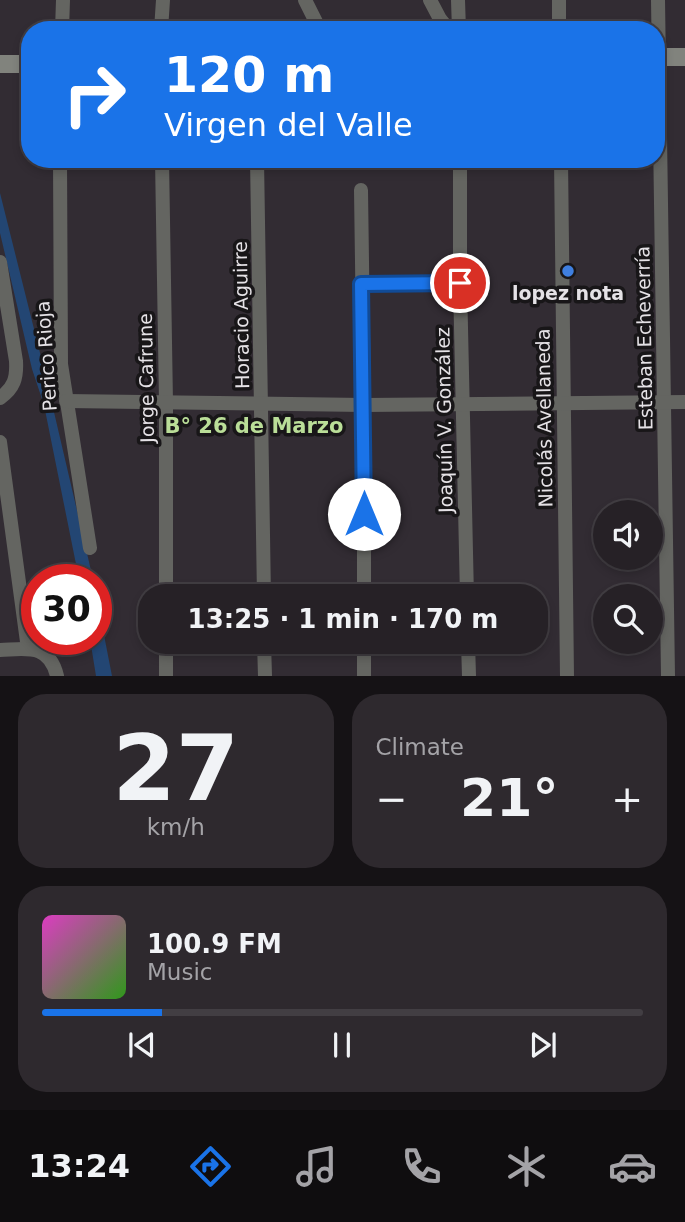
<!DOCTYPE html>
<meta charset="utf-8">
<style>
body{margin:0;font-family:"DejaVu Sans",sans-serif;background:#2e292e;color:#f1f3f6;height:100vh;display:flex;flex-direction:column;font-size:26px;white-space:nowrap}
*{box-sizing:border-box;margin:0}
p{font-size:23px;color:#a4a3a7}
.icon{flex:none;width:38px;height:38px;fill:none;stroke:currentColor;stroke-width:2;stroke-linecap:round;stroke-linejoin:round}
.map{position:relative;height:676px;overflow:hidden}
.details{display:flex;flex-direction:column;gap:18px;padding:18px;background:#151215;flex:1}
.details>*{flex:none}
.banner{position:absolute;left:21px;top:21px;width:644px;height:147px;border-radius:28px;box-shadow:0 4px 10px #0003,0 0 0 2px #423e43;background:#1a73e8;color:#fff;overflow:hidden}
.tools{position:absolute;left:593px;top:500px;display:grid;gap:14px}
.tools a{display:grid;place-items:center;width:70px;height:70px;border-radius:50%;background:#262126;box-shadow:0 4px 10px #0003,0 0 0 2px #423e43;font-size:35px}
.speed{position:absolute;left:21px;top:564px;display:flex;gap:14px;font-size:35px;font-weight:700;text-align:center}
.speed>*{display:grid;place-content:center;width:91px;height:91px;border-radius:50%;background:#262126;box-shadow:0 4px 10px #0003,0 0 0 2px #423e43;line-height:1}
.speed .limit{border:10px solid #d22;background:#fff;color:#111}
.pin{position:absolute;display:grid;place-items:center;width:60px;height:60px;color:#fff;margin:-30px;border:4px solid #fff;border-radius:50%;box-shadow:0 2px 7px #0007}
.me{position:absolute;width:77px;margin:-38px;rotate:0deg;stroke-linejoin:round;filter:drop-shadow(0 0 5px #0008)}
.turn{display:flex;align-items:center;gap:24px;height:147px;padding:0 28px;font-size:32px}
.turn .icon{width:91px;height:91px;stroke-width:2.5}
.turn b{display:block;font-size:49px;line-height:60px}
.big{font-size:52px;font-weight:600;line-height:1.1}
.details .card{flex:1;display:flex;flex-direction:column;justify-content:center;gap:10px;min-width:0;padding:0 24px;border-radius:28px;background:#2e292e}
.details .dial{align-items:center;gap:0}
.dial b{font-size:91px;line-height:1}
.song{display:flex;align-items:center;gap:21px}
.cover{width:84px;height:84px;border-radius:10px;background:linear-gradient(135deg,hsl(310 70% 55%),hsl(110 70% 35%))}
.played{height:7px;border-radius:4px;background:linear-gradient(90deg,#1a73e8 20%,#423e43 20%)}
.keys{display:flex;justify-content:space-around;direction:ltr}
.heat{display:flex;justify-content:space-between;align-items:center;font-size:38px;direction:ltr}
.details .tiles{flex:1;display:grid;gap:18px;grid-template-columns:1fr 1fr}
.card:last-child{grid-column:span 2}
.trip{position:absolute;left:138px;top:584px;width:410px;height:70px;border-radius:28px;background:#262126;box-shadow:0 4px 10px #0003,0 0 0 2px #423e43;font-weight:600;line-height:70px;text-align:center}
.tabs{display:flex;height:112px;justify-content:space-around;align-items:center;background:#0f0d0f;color:#a4a3a7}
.tabs .icon{width:49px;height:49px}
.tabs .on{color:#1a73e8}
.tabs b{font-size:32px;color:#f1f3f6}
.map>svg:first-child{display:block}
.water{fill:#234673}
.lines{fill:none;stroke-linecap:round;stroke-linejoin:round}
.street{stroke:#646561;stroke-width:14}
.secondary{stroke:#81837d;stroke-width:18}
.route-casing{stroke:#114b97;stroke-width:18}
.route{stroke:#1a73e8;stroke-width:12}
.shop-dot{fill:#3f7fe0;stroke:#181618;stroke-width:2.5}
.labels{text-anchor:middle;stroke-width:7;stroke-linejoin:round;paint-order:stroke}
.poi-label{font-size:19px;font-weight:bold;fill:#e5e2e6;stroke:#181618}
.street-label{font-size:19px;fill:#e5e2e6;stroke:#181618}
.neighbourhood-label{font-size:21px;font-weight:bold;fill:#bade98;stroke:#181618}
</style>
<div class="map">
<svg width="685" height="676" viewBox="0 0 685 676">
<rect width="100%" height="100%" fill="#322c33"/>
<g class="water">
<path d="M 0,193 L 43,365 L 93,579 L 79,579 L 44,405 L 32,369 L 0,233 Z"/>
<path d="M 96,594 L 112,676 L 96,676 L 90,639 L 96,639 Z"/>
</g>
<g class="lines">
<g class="street">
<path d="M 305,0 L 320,30"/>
<path d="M 430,0 L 440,19 L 449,30"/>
<path d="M 458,0 L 459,30"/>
<path d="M 559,0 L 559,30"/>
<path d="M 658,0 L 668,676"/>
<path d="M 62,30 L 63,0"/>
<path d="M 161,30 L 163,0"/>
<path d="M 60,159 L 61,364 L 90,548"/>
<path d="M 162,159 L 166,402 L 166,597"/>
<path d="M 257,159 L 264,597"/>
<path d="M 460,159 L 460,283 L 467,597"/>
<path d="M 561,159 L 567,676"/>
<path d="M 361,190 L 364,405 L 364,597"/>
<path d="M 0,262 L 16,361 C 17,378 14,388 0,398"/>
<path d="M 361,284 L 460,283"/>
<path d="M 66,401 L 364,405 L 685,402"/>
<path d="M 0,442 L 28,649"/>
<path d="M 166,642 L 166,676"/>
<path d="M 264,642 L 265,676"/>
<path d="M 364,642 L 364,676"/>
<path d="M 468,642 L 469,676"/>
<path d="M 0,650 C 27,649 49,643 57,676"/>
</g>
<g class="secondary">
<path d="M 656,57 L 685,57"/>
<path d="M 0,64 L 30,64"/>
</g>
</g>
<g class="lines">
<defs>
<path id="route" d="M 364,514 L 361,284 L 460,283"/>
</defs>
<use href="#route" class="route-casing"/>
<use href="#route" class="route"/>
</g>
<circle class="shop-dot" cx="568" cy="271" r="7"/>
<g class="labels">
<g class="poi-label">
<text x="568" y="300">lopez nota</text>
</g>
<g class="street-label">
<text transform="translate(241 315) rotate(-91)" y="7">Horacio Aguirre</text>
<text transform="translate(644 338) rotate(-91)" y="7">Esteban Echeverría</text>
<text transform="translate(46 356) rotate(-94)" y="7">Perico Rioja</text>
<text transform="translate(146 378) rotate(-91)" y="7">Jorge Cafrune</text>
<text transform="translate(544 418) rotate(-91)" y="7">Nicolás Avellaneda</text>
<text transform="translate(444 420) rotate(-91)" y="7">Joaquín V. González</text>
</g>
<g class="neighbourhood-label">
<text x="254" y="433">B° 26 de Marzo</text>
</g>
</g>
</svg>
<div class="tools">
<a><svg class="icon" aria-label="sound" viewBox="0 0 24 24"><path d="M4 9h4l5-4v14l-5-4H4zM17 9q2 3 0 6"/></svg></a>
<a><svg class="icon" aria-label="search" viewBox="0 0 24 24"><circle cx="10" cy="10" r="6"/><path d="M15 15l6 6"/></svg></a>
</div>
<div class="speed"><div class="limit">30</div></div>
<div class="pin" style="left:460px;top:283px;background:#d93025"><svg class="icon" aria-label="arrive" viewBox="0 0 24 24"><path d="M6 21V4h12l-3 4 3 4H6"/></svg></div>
<svg class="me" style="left:364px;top:514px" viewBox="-20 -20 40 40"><circle r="19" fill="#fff"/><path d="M0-13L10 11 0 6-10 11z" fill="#1a73e8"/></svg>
<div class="trip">13:25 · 1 min · 170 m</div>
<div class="banner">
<div class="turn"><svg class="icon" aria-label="right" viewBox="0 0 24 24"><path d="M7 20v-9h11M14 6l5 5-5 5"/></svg><div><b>120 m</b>Virgen del Valle</div></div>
</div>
</div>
<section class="details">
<div class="tiles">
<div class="card dial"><b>27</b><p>km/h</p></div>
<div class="card"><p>Climate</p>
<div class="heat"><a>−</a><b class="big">21°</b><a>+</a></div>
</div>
<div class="card">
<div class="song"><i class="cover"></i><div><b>100.9 FM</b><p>Music</p></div></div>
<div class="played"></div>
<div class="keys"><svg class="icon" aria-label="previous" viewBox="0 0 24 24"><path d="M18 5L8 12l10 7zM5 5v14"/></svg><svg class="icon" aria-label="pause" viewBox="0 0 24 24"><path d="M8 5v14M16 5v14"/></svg><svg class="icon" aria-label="next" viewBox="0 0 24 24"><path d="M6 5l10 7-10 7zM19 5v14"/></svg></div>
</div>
</div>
</section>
<nav class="tabs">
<b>13:24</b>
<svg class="icon on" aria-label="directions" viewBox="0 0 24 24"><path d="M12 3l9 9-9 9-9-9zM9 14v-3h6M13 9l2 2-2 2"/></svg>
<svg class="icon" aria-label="music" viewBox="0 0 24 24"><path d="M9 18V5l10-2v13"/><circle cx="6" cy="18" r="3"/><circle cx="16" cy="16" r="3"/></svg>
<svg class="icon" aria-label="phone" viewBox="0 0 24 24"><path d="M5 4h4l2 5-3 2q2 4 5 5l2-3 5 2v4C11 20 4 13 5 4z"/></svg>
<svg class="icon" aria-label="climate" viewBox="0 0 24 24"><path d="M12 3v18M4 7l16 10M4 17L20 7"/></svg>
<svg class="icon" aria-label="car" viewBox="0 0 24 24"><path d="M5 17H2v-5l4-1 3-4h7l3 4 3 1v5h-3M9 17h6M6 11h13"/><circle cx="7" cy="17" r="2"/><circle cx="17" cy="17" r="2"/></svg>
</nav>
